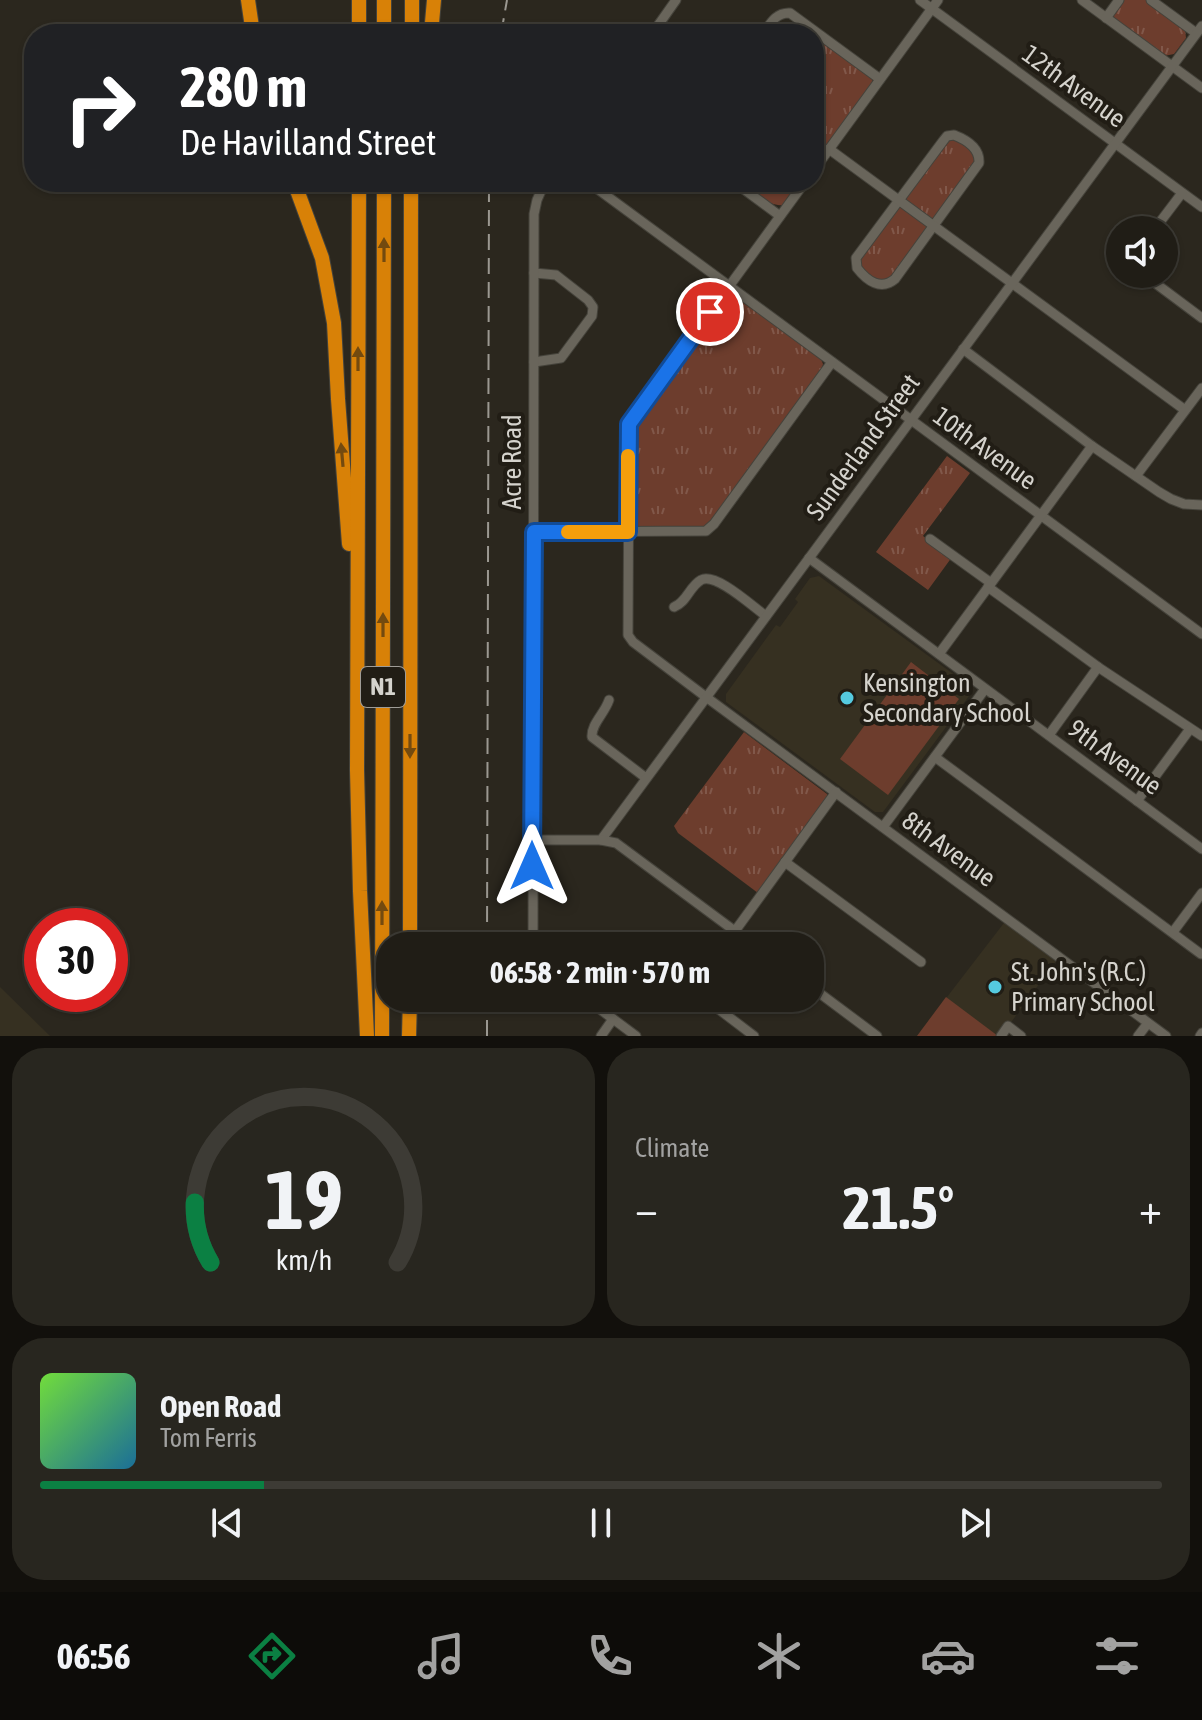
<!DOCTYPE html>
<meta charset="utf-8">
<style>
body{margin:0;font-family:"Asap Condensed",sans-serif;background:#28261f;color:#f1f3f6;height:100vh;display:flex;flex-direction:column;font-size:30px;white-space:nowrap}
*{box-sizing:border-box;margin:0}
p{font-size:26px;color:#a2a2a1}
.icon{flex:none;width:44px;height:44px;fill:none;stroke:currentColor;stroke-width:2;stroke-linecap:round;stroke-linejoin:round}
.map{position:relative;height:1036px;overflow:hidden}
.sheet{display:flex;flex-direction:column;gap:12px;padding:12px;background:#12100c;flex:1}
.sheet>*{flex:none}
.hud{position:absolute;left:24px;top:24px;width:800px;height:168px;border-radius:32px;box-shadow:0 2px 6px #0004,0 0 0 2px #3d3b35;background:#202124;color:#fff;overflow:hidden}
.buttons{position:absolute;left:1106px;top:216px;display:grid;gap:16px}
.buttons a{display:grid;place-items:center;width:72px;height:72px;border-radius:50%;background:#201d16;box-shadow:0 2px 6px #0004,0 0 0 2px #3d3b35;font-size:40px}
.speed{position:absolute;left:24px;top:908px;display:flex;gap:16px;font-size:40px;font-weight:700;text-align:center}
.speed>*{display:grid;place-content:center;width:104px;height:104px;border-radius:50%;background:#201d16;box-shadow:0 2px 6px #0004,0 0 0 2px #3d3b35;line-height:1}
.speed .limit{border:12px solid #d22;background:#fff;color:#111}
.pin{position:absolute;display:grid;place-items:center;width:68px;height:68px;color:#fff;margin:-34px;border:4px solid #fff;border-radius:50%;box-shadow:0 2px 8px #0007}
.me{position:absolute;width:88px;margin:-44px;rotate:0deg;stroke-linejoin:round;filter:drop-shadow(0 0 6px #0008)}
.turn{display:flex;align-items:center;gap:28px;height:168px;padding:0 24px;font-size:36px}
.turn .icon{width:104px;height:104px;stroke-width:2.5}
.turn b{display:block;font-size:56px;line-height:68px}
.big{font-size:60px;font-weight:700;line-height:1.1}
.sheet .card{flex:1;display:flex;flex-direction:column;justify-content:center;gap:12px;min-width:0;padding:0 28px;border-radius:32px;background:#28261f}
.sheet .dial{align-items:center;gap:0}
.dial svg{height:208px;overflow:visible;fill:none;stroke:#3d3b35;stroke-width:7;stroke-linecap:round;text-anchor:middle}
.dial text{fill:#f1f3f6;stroke:none}
.song{display:flex;align-items:center;gap:24px}
.cover{width:96px;height:96px;border-radius:12px;background:linear-gradient(135deg,hsl(100 70% 55%),hsl(200 70% 35%))}
.played{height:8px;border-radius:4px;background:linear-gradient(90deg,#0b8043 20%,#3d3b35 20%)}
.keys{display:flex;justify-content:space-around;direction:ltr}
.heat{display:flex;justify-content:space-between;align-items:center;font-size:44px;direction:ltr}
.sheet .tiles{flex:1;display:grid;gap:12px;grid-template-columns:1fr 1fr}
.card:last-child{grid-column:span 2}
.trip{position:absolute;left:376px;top:932px;width:448px;height:80px;border-radius:32px;background:#201d16;box-shadow:0 2px 6px #0004,0 0 0 2px #3d3b35;font-weight:700;line-height:80px;text-align:center}
.menu{display:flex;height:128px;justify-content:space-around;align-items:center;background:#0d0c09;color:#a2a2a1}
.menu .icon{width:56px;height:56px}
.menu .current{color:#0b8043}
.menu b{font-size:36px;color:#f1f3f6}
.map>svg:first-child{display:block}
.built{fill:#363021}
.green{fill:#6d3d2d}
.park{fill:url(#park-tufts)}
.lines{fill:none;stroke-linecap:round;stroke-linejoin:round}
.minor-casing{stroke:#45433b;stroke-width:11}
.highway-casing{stroke:#45433b;stroke-width:16}
.minor{stroke:#69655b;stroke-width:9}
.highway{stroke:#d88107;stroke-width:14}
.rail{stroke:#9b9891;stroke-width:2;stroke-dasharray:16 8;stroke-linecap:butt}
.oneway{fill:#734a0f}
.route-casing{stroke:#114b97;stroke-width:20}
.route{stroke:#1a73e8;stroke-width:14}
.slow{stroke:#f59e0b;stroke-width:14}
.poi-dot{fill:#55cadf;stroke:#211d15;stroke-width:3}
.labels{text-anchor:middle;stroke-width:8;stroke-linejoin:round;paint-order:stroke}
.shield{fill:#211d15;stroke:#9f9c96;stroke-width:2}
.shield-label{font-size:24px;font-weight:bold;fill:#d5d3cd}
.street-label{font-size:26px;fill:#d5d3cd;stroke:#211d15}
.poi-label{font-size:26px;fill:#d5d3cd;stroke:#211d15;text-anchor:start}
</style>
<div class="map">
<svg width="1202" height="1036" viewBox="0 0 1202 1036">
<defs>
<pattern id="park-tufts" width="24" height="20" patternUnits="userSpaceOnUse" patternTransform="scale(2)"><rect width="24" height="20" fill="#6d3d2d"/><path d="M3 7l-1-3M5 7V3M7 7l1-3M15 17l-1-3M17 17v-4M19 17l1-3" fill="none" stroke="#81584a"/></pattern>
</defs>
<rect width="100%" height="100%" fill="#2b271e"/>
<g class="built">
<path d="M 819,576 L 971,687 L 972,692 L 883,812 L 875,812 L 726,702 L 726,694 L 776,625 L 780,627 L 798,602 L 795,599 L 810,578 Z"/>
<path d="M 1007,919 L 1059,957 L 1001,1036 L 917,1036 Z"/>
<path d="M 0,987 L 50,1036 L 0,1036 Z"/>
</g>
<g class="green">
<path d="M 911,662 L 959,699 L 888,795 L 840,759 Z"/>
<path d="M 946,997 L 998,1036 L 917,1036 Z"/>
</g>
<g class="park">
<path d="M 1122,0 L 1147,0 L 1185,29 L 1186,38 L 1174,54 L 1164,56 L 1114,19 L 1112,14 Z"/>
<path d="M 814,34 L 872,78 L 873,84 L 814,165 Z"/>
<path d="M 954,135 L 979,156 L 892,282 L 868,279 L 856,258 L 943,141 Z"/>
<path d="M 742,182 L 802,182 L 783,205 C 768,207 753,191 742,182 Z"/>
<path d="M 731,295 L 738,297 L 820,357 L 823,364 L 821,372 L 712,521 L 704,529 L 640,529 L 633,525 L 631,519 L 632,425 L 724,299 Z"/>
<path d="M 947,456 L 970,473 L 923,536 L 952,557 L 928,590 L 876,552 Z"/>
<path d="M 744,732 L 827,794 L 827,799 L 758,893 L 678,833 L 674,826 Z"/>
</g>
<g class="lines">
<defs>
<g id="minor">
<path d="M 920,0 L 1202,207"/>
<path d="M 1082,0 L 1202,88"/>
<path d="M 1151,0 L 1196,33"/>
<path d="M 1106,18 L 1119,0"/>
<path d="M 660,23 L 674,34"/>
<path d="M 652,34 L 676,0"/>
<path d="M 763,34 C 770,24 776,12 790,13 L 880,79"/>
<path d="M 954,135 C 967,140 980,148 979,163 L 895,279 C 881,291 867,281 857,268 L 856,258 L 943,141 L 947,136 Z"/>
<path d="M 829,149 L 1185,410"/>
<path d="M 814,170 L 938,0"/>
<path d="M 588,182 L 1202,634"/>
<path d="M 734,182 L 780,216"/>
<path d="M 805,182 L 629,424 L 628,635 L 633,642 L 706,697 L 1166,1036"/>
<path d="M 1154,230 L 1182,193"/>
<path d="M 534,273 L 556,275 L 588,300 L 593,307 L 592,316 L 561,358 L 534,362"/>
<path d="M 1143,274 L 1202,318"/>
<path d="M 963,349 L 1092,446 L 1159,492 L 1171,499 L 1184,504 L 1202,505"/>
<path d="M 1136,476 L 1202,388"/>
<path d="M 534,532 L 706,531 L 714,524 L 832,362"/>
<path d="M 930,539 L 991,583"/>
<path d="M 809,558 L 1202,849"/>
<path d="M 988,587 L 1098,667 L 1202,736"/>
<path d="M 674,607 C 687,602 689,587 701,580 C 716,572 753,607 766,616"/>
<path d="M 939,654 L 1092,446"/>
<path d="M 609,700 C 605,713 591,724 592,737 L 646,778"/>
<path d="M 1049,735 L 1098,667"/>
<path d="M 935,757 L 1201,954"/>
<path d="M 1137,801 L 1190,729"/>
<path d="M 883,827 L 985,689"/>
<path d="M 533,840 L 601,840 L 1202,26"/>
<path d="M 601,840 L 616,843 L 755,946"/>
<path d="M 785,862 L 921,962"/>
<path d="M 735,931 L 836,792"/>
<path d="M 1173,932 L 1202,893"/>
<path d="M 533,946 L 534,214 L 537,200 L 545,182"/>
<path d="M 612,946 C 619,940 627,941 634,946"/>
<path d="M 810,986 L 877,1036"/>
<path d="M 585,998 L 636,1036"/>
<path d="M 704,998 L 754,1036"/>
<path d="M 601,1036 L 613,1019"/>
<path d="M 1001,1036 L 1008,1026 L 1021,1036"/>
<path d="M 1138,1036 L 1148,1023"/>
<path d="M 1200,1036 L 1202,1033"/>
</g>
<g id="highway">
<path d="M 248,0 L 253,34"/>
<path d="M 359,34 L 359,0"/>
<path d="M 384,34 L 384,0"/>
<path d="M 412,34 L 412,0"/>
<path d="M 431,34 L 434,0"/>
<path d="M 294,182 L 322,258 L 334,323 L 338,399 L 349,544"/>
<path d="M 359,182 L 357,770 L 360,891 L 367,1036"/>
<path d="M 410,946 L 411,182"/>
<path d="M 382,1036 L 384,182"/>
<path d="M 409,1036 L 410,998"/>
</g>
</defs>
<use href="#minor" class="minor-casing"/>
<use href="#highway" class="highway-casing"/>
<use href="#minor" class="minor"/>
<use href="#highway" class="highway"/>
<g class="rail">
<path d="M 501,34 L 507,0"/>
<path d="M 487,946 L 489,182"/>
<path d="M 487,1036 L 487,998"/>
</g>
</g>
<defs><path id="oneway-solid" d="M-6-.8H1V-3.2L6.5 0L1 3.2V.8H-6Z" transform="scale(2)"/></defs>
<g class="oneway">
<use href="#oneway-solid" transform="translate(384 250) rotate(-90)"/>
<use href="#oneway-solid" transform="translate(358 359) rotate(-90)"/>
<use href="#oneway-solid" transform="translate(342 455) rotate(-95)"/>
<use href="#oneway-solid" transform="translate(383 625) rotate(-90)"/>
<use href="#oneway-solid" transform="translate(410 746) rotate(90)"/>
<use href="#oneway-solid" transform="translate(382 913) rotate(-90)"/>
</g>
<g class="lines">
<defs>
<path id="route" d="M 532,866 L 534,532 L 628,532 L 629,424 L 710,312"/>
</defs>
<use href="#route" class="route-casing"/>
<use href="#route" class="route"/>
<path class="slow" d="M 568,532 L 628,532 L 628,456"/>
</g>
<g class="poi-dot">
<circle cx="847" cy="698" r="8"/>
<circle cx="995" cy="987" r="8"/>
</g>
<g class="labels">
<rect class="shield" x="361" y="667" width="44" height="40" rx="6"/>
<g class="shield-label">
<text x="383" y="695">N1</text>
</g>
<g class="street-label">
<text transform="translate(1074 86) rotate(36)" y="9">12th Avenue</text>
<text transform="translate(863 447) rotate(-54)" y="9">Sunderland Street</text>
<text transform="translate(985 448) rotate(36)" y="9">10th Avenue</text>
<text transform="translate(512 462) rotate(-90)" y="9">Acre Road</text>
<text transform="translate(1115 757) rotate(36)" y="9">9th Avenue</text>
<text transform="translate(949 849) rotate(36)" y="9">8th Avenue</text>
</g>
<g class="poi-label">
<text x="863" y="692">Kensington<tspan x="863" dy="30">Secondary School</tspan></text>
<text x="1011" y="981">St. John's (R.C.)<tspan x="1011" dy="30">Primary School</tspan></text>
</g>
</g>
</svg>
<div class="buttons">
<a><svg class="icon" aria-label="sound" viewBox="0 0 24 24"><path d="M4 9h4l5-4v14l-5-4H4zM17 9q2 3 0 6"/></svg></a>
</div>
<div class="speed"><div class="limit">30</div></div>
<div class="pin" style="left:710px;top:312px;background:#d93025"><svg class="icon" aria-label="arrive" viewBox="0 0 24 24"><path d="M6 21V4h12l-3 4 3 4H6"/></svg></div>
<svg class="me" style="left:532px;top:866px" viewBox="-20 -20 40 40"><path d="M0-17L14 15 0 8-14 15z" fill="#1a73e8" stroke="#fff" stroke-width="4"/></svg>
<div class="trip">06:58 · 2 min · 570 m</div>
<div class="hud">
<div class="turn"><svg class="icon" aria-label="right" viewBox="0 0 24 24"><path d="M7 20v-9h11M14 6l5 5-5 5"/></svg><div><b>280 m</b>De Havilland Street</div></div>
</div>
</div>
<section class="sheet">
<div class="tiles">
<div class="card dial"><svg viewBox="0 0 100 80">
<path d="M14 69A42 42 0 1 1 86 69"/>
<path d="M14 69A42 42 0 0 1 8 46" stroke="#0b8043"/>
<text x="50" y="56" font-size="32" font-weight="700">19</text>
<text x="50" y="72" font-size="11">km/h</text>
</svg></div>
<div class="card"><p>Climate</p>
<div class="heat"><a>−</a><b class="big">21.5°</b><a>+</a></div>
</div>
<div class="card">
<div class="song"><i class="cover"></i><div><b>Open Road</b><p>Tom Ferris</p></div></div>
<div class="played"></div>
<div class="keys"><svg class="icon" aria-label="previous" viewBox="0 0 24 24"><path d="M18 5L8 12l10 7zM5 5v14"/></svg><svg class="icon" aria-label="pause" viewBox="0 0 24 24"><path d="M8 5v14M16 5v14"/></svg><svg class="icon" aria-label="next" viewBox="0 0 24 24"><path d="M6 5l10 7-10 7zM19 5v14"/></svg></div>
</div>
</div>
</section>
<nav class="menu">
<b>06:56</b>
<svg class="icon current" aria-label="directions" viewBox="0 0 24 24"><path d="M12 3l9 9-9 9-9-9zM9 14v-3h6M13 9l2 2-2 2"/></svg>
<svg class="icon" aria-label="music" viewBox="0 0 24 24"><path d="M9 18V5l10-2v13"/><circle cx="6" cy="18" r="3"/><circle cx="16" cy="16" r="3"/></svg>
<svg class="icon" aria-label="phone" viewBox="0 0 24 24"><path d="M5 4h4l2 5-3 2q2 4 5 5l2-3 5 2v4C11 20 4 13 5 4z"/></svg>
<svg class="icon" aria-label="climate" viewBox="0 0 24 24"><path d="M12 3v18M4 7l16 10M4 17L20 7"/></svg>
<svg class="icon" aria-label="car" viewBox="0 0 24 24"><path d="M5 17H2v-5l4-1 3-4h7l3 4 3 1v5h-3M9 17h6M6 11h13"/><circle cx="7" cy="17" r="2"/><circle cx="17" cy="17" r="2"/></svg>
<svg class="icon" aria-label="filters" viewBox="0 0 24 24"><path d="M4 7h16M4 17h16"/><circle cx="9" cy="7" r="2"/><circle cx="15" cy="17" r="2"/></svg>
</nav>
